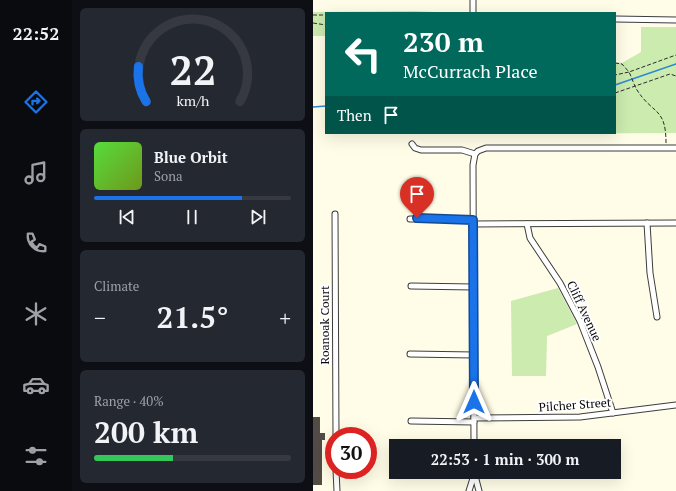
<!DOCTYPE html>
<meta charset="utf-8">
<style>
body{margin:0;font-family:"PT Serif",serif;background:#242831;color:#f1f3f6;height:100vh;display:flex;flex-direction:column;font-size:15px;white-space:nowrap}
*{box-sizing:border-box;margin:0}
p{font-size:13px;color:#9ea1a6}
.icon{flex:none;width:22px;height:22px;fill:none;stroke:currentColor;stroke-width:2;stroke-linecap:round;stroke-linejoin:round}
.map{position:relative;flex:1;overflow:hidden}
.panel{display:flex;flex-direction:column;gap:8px;padding:8px;background:#0d0f14;width:241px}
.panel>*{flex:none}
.top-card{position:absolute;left:12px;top:12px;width:291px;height:122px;border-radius:0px;box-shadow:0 4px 16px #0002;background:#00695c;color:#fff;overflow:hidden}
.speed{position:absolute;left:12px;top:427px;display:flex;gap:8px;font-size:20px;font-weight:700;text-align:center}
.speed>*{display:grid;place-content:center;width:52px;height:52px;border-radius:50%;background:#171b24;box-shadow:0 4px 16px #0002;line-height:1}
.speed .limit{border:6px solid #d22;background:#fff;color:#111}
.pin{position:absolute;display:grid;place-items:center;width:34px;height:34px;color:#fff;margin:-41px -17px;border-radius:50% 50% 50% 0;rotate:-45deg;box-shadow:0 0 4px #0007}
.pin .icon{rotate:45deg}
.me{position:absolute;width:44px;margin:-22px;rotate:0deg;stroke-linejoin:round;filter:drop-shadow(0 0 3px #0008)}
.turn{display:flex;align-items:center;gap:14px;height:84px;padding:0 12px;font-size:18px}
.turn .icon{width:52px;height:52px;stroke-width:2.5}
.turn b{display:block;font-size:28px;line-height:34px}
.then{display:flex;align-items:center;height:38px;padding:0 12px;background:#0003;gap:8px;font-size:15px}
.big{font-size:30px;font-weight:800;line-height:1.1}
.panel .card{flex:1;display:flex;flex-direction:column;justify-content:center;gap:6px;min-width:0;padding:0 14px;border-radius:6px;background:#242831}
.panel .dial{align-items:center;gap:0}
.dial svg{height:104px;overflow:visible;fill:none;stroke:#363941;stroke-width:7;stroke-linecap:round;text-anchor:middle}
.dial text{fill:#f1f3f6;stroke:none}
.song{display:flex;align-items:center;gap:12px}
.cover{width:48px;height:48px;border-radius:6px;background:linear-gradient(135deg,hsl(110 70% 55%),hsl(80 70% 35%))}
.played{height:4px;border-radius:2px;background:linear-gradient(90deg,#1a73e8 75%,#363941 75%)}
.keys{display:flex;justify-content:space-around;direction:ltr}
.heat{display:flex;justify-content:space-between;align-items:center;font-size:22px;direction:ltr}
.charge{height:6px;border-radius:3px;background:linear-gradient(90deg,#34c759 40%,#363941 0)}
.trip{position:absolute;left:76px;top:439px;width:232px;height:40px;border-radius:0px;background:#171b24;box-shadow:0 4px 16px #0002;font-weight:800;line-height:40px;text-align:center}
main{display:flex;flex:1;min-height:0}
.tab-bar{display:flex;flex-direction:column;width:72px;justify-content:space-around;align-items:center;background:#090b0e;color:#9ea1a6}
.tab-bar .icon{width:28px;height:28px}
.tab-bar .on{color:#1a73e8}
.tab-bar b{font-size:18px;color:#f1f3f6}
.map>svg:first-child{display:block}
.green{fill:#cbebaf}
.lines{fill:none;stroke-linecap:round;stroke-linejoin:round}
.stream{stroke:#2b87d5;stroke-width:1.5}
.building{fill:#534c46}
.minor-casing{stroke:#3d3d3d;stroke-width:7}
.path{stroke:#2c2c2c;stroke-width:1;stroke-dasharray:4 2;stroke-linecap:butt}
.minor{stroke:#fff;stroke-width:5}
.route-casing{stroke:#114b97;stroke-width:10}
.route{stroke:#1a73e8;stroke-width:7}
.labels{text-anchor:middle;stroke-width:4;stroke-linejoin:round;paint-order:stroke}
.street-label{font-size:12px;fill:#0a0a0a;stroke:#fff}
</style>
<main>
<nav class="tab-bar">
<b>22:52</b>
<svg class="icon on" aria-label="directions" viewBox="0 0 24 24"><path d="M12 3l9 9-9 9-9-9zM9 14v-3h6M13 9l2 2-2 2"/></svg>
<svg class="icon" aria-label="music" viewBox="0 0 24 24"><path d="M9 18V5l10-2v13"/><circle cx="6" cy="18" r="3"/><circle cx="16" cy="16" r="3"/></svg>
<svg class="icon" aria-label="phone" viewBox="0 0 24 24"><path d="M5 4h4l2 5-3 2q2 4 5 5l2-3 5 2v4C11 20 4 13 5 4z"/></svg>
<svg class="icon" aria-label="climate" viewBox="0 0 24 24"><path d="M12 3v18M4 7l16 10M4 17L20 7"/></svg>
<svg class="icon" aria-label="car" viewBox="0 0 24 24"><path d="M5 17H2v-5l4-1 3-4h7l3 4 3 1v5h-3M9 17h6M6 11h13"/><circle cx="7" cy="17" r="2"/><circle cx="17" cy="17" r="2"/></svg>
<svg class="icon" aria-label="filters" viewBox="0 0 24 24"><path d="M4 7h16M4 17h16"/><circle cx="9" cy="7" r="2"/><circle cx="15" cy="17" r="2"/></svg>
</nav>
<section class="panel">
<div class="card dial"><svg viewBox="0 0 100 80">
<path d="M14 69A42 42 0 1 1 86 69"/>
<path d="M14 69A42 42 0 0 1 8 42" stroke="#1a73e8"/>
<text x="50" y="56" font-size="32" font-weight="700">22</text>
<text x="50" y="72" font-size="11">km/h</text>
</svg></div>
<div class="card">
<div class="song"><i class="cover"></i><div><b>Blue Orbit</b><p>Sona</p></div></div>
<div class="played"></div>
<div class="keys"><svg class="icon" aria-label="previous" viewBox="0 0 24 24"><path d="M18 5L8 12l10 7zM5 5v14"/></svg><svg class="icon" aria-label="pause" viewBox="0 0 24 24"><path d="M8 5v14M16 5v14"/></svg><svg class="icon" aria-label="next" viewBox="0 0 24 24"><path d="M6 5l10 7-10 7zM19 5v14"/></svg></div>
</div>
<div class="card"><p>Climate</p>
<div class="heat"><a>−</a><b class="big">21.5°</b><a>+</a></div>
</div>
<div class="card"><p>Range · 40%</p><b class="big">200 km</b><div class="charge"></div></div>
</section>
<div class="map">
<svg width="363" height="491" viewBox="0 0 363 491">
<rect width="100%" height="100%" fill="#fffce7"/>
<g class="green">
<path d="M 102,11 L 144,13 L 13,13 L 13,36 L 0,36 L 0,12 Z"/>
<path d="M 328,27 L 363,27 L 363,133 L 157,134 L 302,133 L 302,62 L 309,63 L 328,52 Z"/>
<path d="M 245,288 L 264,324 L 234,336 L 233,376 L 199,376 L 198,301 Z"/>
</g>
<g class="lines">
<g class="stream">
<path d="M 302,85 L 363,64"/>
<path d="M 0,107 L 13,106"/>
</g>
</g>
<path class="building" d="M 0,417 L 7,417 L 7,433 L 12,433 L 12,440 L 9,440 L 9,485 L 0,485 Z"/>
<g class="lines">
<defs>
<g id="minor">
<path d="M 160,0 L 160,13"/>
<path d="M 302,19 L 363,20"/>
<path d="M 99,144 L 102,148 L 108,150 L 149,150 L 162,154"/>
<path d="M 162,154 L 165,151 L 173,148 L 363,148"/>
<path d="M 22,214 L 23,436"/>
<path d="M 97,219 L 160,220"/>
<path d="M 334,223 L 337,273 L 344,317"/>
<path d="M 160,224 L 363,223"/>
<path d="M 214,224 L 217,238 L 247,283 L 267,321 L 285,367 L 300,413"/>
<path d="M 98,286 L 160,287"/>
<path d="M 97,354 L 161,355"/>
<path d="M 161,418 L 267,417 L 363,405"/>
<path d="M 98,421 L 161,422"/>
<path d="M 161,446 L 160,165 L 162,154"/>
<path d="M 23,470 L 24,491"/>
<path d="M 161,472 L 166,491"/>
<path d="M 156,491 L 161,475"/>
</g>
</defs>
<use href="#minor" class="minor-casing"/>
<g class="path">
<path d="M 0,15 L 13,15"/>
<path d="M 0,23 L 13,25"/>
<path d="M 302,63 L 309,64 L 316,72 L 302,75"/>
<path d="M 302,93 L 357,74 L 363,76"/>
<path d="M 353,143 C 353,107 340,115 324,90 C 321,85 319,78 316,72 L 363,55"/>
</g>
<use href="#minor" class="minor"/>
</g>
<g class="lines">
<defs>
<path id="route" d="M 104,218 L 160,220 L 161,402"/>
</defs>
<use href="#route" class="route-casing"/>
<use href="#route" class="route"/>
</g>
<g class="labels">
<g class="street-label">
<text transform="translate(271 311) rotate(65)" y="4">Cliff Avenue</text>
<text transform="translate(12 325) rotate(-90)" y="4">Roanoak Court</text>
<text transform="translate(262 405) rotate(-4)" y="4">Pilcher Street</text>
</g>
</g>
</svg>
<div class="speed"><div class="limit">30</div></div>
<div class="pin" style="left:104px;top:218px;background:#d93025"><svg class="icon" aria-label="arrive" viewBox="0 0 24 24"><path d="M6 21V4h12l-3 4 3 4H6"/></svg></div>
<svg class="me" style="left:161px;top:402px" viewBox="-20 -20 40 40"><path d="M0-17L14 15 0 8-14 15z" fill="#1a73e8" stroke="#fff" stroke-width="4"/></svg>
<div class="trip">22:53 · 1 min · 300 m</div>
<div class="top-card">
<div class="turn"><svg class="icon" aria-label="left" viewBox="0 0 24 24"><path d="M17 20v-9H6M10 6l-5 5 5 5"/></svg><div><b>230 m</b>McCurrach Place</div></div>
<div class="then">Then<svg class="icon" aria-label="arrive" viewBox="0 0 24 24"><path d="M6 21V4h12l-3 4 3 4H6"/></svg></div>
</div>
</div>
</main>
